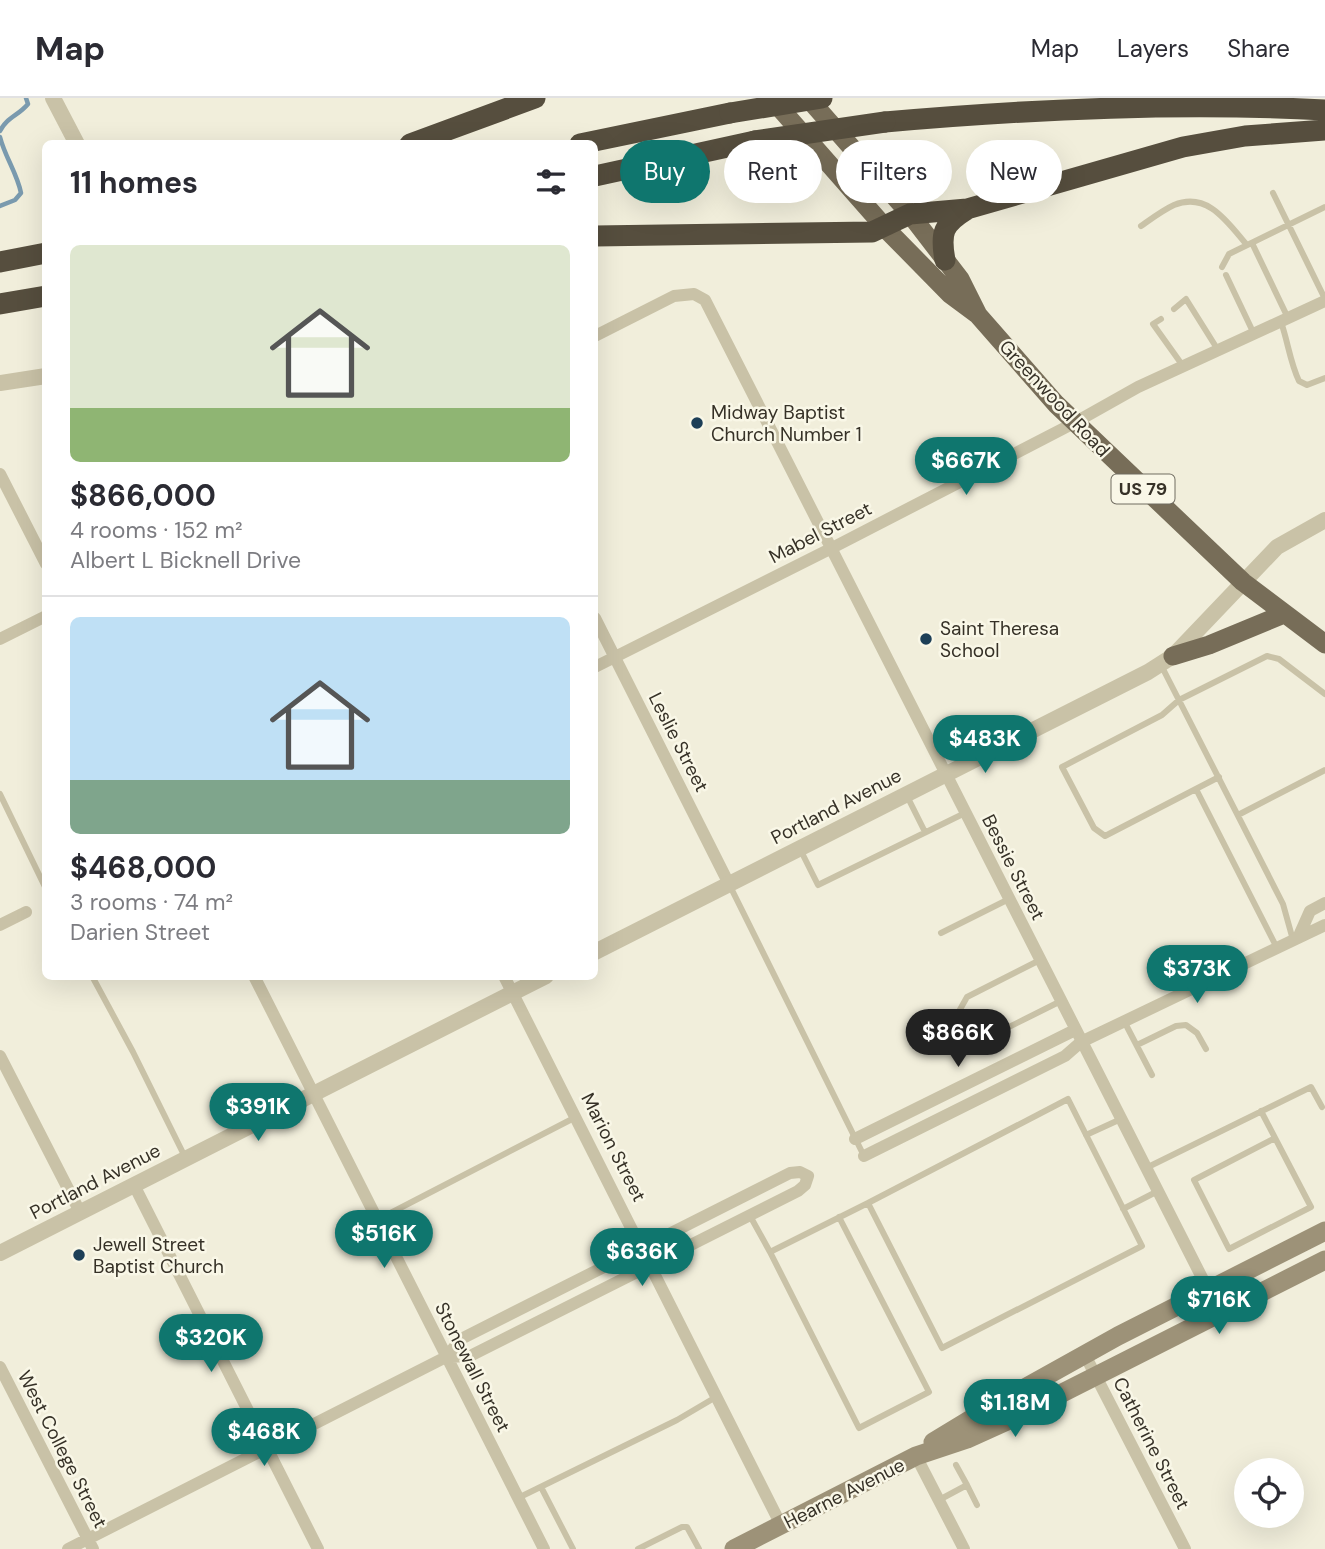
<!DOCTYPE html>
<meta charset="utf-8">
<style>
:root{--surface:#fff;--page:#f2f2f3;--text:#2b2b33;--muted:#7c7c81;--line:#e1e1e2;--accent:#0f766e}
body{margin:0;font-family:"DM Sans",sans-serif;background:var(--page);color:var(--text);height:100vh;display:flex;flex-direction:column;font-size:26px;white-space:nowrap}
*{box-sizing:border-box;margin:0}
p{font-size:23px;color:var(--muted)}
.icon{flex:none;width:38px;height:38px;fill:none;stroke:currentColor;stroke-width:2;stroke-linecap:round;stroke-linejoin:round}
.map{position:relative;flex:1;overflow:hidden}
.panel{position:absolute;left:42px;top:42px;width:556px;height:840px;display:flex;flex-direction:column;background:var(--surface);border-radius:10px;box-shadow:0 7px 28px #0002}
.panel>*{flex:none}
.top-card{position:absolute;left:620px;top:42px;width:600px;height:63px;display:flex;gap:14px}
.tools{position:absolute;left:1234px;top:1360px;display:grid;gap:14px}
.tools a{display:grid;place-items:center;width:70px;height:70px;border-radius:50%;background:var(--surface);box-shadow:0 7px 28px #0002;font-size:35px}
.price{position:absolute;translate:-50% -60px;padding:0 16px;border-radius:24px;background:var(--accent);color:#fff;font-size:23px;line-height:46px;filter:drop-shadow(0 2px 4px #0008)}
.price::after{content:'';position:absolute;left:50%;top:42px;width:21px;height:16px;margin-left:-10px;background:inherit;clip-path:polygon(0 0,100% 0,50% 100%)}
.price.on{background:#222;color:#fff}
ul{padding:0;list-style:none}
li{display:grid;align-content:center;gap:14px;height:371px;padding:0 28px}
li+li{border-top:2px solid var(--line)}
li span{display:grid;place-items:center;height:217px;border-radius:10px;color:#555}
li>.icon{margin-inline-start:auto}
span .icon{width:126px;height:126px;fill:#fffc;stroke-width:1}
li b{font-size:30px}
h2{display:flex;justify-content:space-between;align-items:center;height:84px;padding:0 28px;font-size:30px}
.tag{padding:0 24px;border-radius:32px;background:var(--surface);box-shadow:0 7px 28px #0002;font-size:24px;line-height:63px}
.tag.on{background:var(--accent);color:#fff}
header{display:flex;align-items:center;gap:42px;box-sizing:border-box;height:98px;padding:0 35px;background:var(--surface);border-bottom:2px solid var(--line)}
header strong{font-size:33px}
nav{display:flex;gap:38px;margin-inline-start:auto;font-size:24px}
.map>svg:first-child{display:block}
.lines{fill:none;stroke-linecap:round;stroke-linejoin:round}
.stream{stroke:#7a9aae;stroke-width:4.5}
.service{stroke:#c9c2a7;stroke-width:6}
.minor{stroke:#c9c2a7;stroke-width:12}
.tertiary{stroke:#c9c2a7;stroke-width:16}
.secondary{stroke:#9d9278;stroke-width:19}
.primary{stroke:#776d58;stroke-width:19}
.motorway{stroke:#564e3e;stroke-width:21}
.motorway-bridge{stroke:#564e3e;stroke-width:21}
.poi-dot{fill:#1d3f57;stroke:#f9f7e7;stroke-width:2.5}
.labels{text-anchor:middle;stroke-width:5;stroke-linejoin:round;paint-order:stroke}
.shield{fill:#f9f7e7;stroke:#706c61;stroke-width:2}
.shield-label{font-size:18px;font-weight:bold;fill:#363127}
.street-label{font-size:19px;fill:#363127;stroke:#f9f7e7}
.poi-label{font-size:19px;fill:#363127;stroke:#f9f7e7;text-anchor:start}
</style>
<header>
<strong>Map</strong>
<nav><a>Map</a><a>Layers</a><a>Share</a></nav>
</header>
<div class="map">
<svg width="1325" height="1451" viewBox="0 0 1325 1451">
<rect width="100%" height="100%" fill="#f1eedb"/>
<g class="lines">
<path class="stream" d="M 0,33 C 7,19 18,18 28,6 L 26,0
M 0,39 C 5,59 17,75 21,95 L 15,102 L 0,108"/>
<path class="service" d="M 1273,95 L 1325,201
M 1141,128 C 1151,121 1163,112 1174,107 C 1208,93 1228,125 1247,147
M 1252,145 L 1288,220
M 1222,169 L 1229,156 L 1325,109
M 1226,177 L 1254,236
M 1174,211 L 1186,201 L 1218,252
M 1161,221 L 1153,226 L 1183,268
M 1281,224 C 1288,244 1290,264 1299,283 L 1307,287 L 1325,280
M 1161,567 L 1283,806 L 1293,842
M 1219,679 L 1105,738 L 1094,730 L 1062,669 L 1162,617 L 1179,602 L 1267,558 L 1279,561 L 1325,596
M 1196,691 L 1277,850
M 0,696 L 46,791
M 907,698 L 925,734
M 1238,717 L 1325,672
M 800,751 L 818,787 L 965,715
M 730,788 L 864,1058
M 941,835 L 1009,801
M 1040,862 L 967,899 L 953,924 L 967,950 L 1061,903
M 92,878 L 133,954 L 185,1059
M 1124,923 L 1152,977
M 1137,947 L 1176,928 L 1186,927 L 1197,935 L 1206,951
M 1068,1001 L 1142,1148 L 942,1250 L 868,1105 Z
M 1261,1013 L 1311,1109 L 1229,1151 L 1194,1082 L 1275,1040
M 1086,1037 L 1121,1021
M 1146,1070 L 1311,989 L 1322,1009
M 1123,1111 L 1158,1093
M 749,1116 L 770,1154
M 839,1119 L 929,1294 L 859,1330 L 770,1154 L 868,1105
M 377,1122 L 576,1019
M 967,1387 L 977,1407
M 541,1389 L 573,1451
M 518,1400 L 677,1322 L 716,1299
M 939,1402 L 967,1387 L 956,1367
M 638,1451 L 682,1429 L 687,1429 L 699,1451"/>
<path class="minor" d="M 595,238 L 674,198 L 694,196 L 705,202 L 1220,1215
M 0,376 L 46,466
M 595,520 L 729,786
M 0,541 L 46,518
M 595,569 L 832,450 L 1074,325 L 1138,289 L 1325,203
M 0,827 L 26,814
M 1298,840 L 1310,813 L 1325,805
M 254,878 L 544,1451
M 504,878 L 781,1427
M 0,958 L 80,1114
M 855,1041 L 1075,932
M 864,1058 L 1065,958 L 1081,944 L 1325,827
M 134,1087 L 318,1451
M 1085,1257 L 1185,1451
M 0,1269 L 93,1451
M 916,1358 L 964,1451
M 68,1451 L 446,1259 L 461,1241 L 790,1075 L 800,1074 L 808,1078 L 805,1087 L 798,1093 L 470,1258 L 446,1259"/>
<path class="tertiary" d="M 53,0 L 77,46
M 0,285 L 46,278
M 595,854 L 1148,574 L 1173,558 L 1277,449 L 1325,422
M 0,1155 L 546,878"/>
<path class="secondary" d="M 933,1344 L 989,1310 L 1118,1238 L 1325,1133
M 734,1451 L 916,1358 L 967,1341 L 1009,1322 L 1325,1162"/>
<path class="primary" d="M 771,0 L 888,133 L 950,196 L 977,216
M 808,0 L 910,116 L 960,181 L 978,217 L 1056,306 L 1243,484 L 1325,546
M 1173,558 L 1209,547 L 1284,516"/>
<path class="motorway" d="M 885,24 C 1032,11 1178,4 1325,12
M 410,46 L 535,0
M 580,46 L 730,15
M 595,78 L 755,43
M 595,138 L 872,134 L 910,116 L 967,111 L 1183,49 L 1245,38 L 1325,32
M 945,162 C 940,135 943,126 966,112
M 0,164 L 46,155
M 0,206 L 46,198"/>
<path class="motorway-bridge" d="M 730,15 L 822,0
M 755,43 L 885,24"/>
</g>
<g class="poi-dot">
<circle cx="697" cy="325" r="7"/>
<circle cx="926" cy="541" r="7"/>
<circle cx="79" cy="1157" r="7"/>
</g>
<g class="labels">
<rect class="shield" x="1111.5" y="376.5" width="63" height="29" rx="5"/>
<g class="shield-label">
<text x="1143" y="397">US 79</text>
</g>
<g class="street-label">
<text transform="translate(1055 300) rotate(47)" y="7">Greenwood Road</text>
<text transform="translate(820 434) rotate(-27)" y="7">Mabel Street</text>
<text transform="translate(679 644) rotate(63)" y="7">Leslie Street</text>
<text transform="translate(836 708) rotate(-27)" y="7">Portland Avenue</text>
<text transform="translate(1014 769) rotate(63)" y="7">Bessie Street</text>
<text transform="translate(614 1049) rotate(63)" y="7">Marion Street</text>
<text transform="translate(95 1083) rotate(-27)" y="7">Portland Avenue</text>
<text transform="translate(473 1269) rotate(63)" y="7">Stonewall Street</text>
<text transform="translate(1152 1345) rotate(63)" y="7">Catherine Street</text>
<text transform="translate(63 1351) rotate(63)" y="7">West College Street</text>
<text transform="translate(844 1395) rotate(-27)" y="7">Hearne Avenue</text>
</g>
<g class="poi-label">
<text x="711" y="321">Midway Baptist<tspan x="711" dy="22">Church Number 1</tspan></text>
<text x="940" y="537">Saint Theresa<tspan x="940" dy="22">School</tspan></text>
<text x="93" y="1153">Jewell Street<tspan x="93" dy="22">Baptist Church</tspan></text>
</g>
</g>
</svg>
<div class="tools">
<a><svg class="icon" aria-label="locate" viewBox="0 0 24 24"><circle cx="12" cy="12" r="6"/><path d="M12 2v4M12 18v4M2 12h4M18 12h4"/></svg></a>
</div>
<b class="price" style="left:966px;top:399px">$667K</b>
<b class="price" style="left:985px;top:677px">$483K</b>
<b class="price" style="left:1197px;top:907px">$373K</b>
<b class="price on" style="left:958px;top:971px">$866K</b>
<b class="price" style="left:258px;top:1045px">$391K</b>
<b class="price" style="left:384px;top:1172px">$516K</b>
<b class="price" style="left:642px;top:1190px">$636K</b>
<b class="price" style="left:1219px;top:1238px">$716K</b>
<b class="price" style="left:211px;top:1276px">$320K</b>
<b class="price" style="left:1015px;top:1341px">$1.18M</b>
<b class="price" style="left:264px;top:1370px">$468K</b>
<div class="top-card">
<a class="tag on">Buy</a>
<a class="tag">Rent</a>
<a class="tag">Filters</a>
<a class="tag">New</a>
</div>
<section class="panel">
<h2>11 homes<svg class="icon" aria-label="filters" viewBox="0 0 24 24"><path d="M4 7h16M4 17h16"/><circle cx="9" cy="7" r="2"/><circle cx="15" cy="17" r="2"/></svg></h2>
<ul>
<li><span style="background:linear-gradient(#dfe7d0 75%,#8fb573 0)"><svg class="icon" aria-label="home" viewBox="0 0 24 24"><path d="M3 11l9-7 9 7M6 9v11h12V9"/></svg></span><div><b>$866,000</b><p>4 rooms · 152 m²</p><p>Albert L Bicknell Drive</p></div></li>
<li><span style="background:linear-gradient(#bfe0f5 75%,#7fa58c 0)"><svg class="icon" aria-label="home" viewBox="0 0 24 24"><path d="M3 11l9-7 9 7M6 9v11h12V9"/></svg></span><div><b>$468,000</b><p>3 rooms · 74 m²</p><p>Darien Street</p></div></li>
</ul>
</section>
</div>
